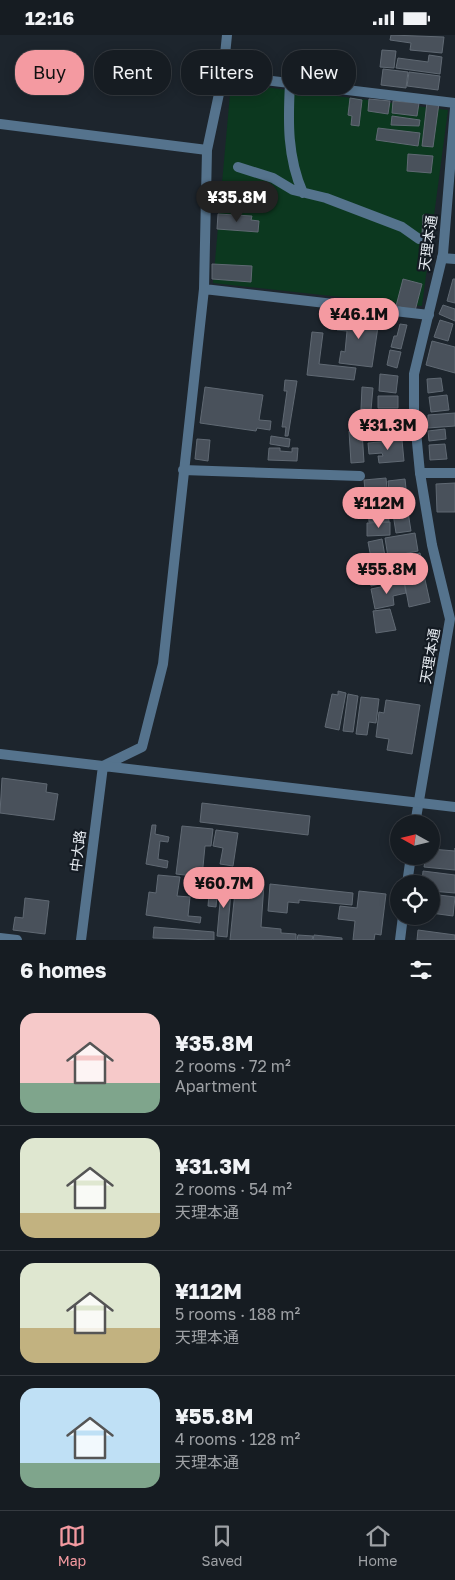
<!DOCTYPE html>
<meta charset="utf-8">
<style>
:root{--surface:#161c22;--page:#1f252a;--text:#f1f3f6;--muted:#9ea1a5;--line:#353a40;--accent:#f49aa1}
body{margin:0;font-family:"Golos Text","Noto Sans JP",sans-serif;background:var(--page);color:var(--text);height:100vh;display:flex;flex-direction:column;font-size:19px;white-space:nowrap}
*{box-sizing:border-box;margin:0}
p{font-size:16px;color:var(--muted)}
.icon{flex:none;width:28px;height:28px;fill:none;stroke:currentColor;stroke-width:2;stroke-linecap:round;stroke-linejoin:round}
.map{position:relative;height:905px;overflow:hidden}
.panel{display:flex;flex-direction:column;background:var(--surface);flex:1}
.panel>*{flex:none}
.banner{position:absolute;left:15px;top:15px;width:425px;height:45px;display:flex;gap:10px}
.needle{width:32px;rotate:278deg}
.controls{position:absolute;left:390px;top:780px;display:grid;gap:10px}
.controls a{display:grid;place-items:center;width:50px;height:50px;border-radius:50%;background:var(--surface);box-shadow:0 2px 12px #0003,0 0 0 1px var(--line);font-size:25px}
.price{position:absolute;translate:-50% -42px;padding:0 11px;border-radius:18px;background:var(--accent);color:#111;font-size:16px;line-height:32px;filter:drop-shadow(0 1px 2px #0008)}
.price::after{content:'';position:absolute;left:50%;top:30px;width:15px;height:11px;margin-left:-8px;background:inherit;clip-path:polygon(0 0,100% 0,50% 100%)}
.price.selected{background:#222;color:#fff}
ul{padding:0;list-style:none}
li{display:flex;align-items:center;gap:15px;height:125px;padding:0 20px}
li+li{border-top:1px solid var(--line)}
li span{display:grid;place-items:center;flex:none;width:140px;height:100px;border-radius:15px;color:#555}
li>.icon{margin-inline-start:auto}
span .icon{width:60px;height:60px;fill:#fffc;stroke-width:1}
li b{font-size:21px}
h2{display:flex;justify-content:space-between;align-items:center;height:60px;padding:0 20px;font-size:21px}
.chip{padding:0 18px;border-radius:20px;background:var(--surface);box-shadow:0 2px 12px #0003,0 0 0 1px var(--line);font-size:18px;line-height:45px}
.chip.selected{background:var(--accent);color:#111}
.status{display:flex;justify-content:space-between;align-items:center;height:35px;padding:0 25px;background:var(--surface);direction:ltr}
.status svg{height:14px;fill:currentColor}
.dock{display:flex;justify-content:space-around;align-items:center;height:70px;border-top:1px solid var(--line);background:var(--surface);font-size:14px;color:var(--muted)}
.dock a{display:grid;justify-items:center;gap:2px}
.dock .selected{color:var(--accent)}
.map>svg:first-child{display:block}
.green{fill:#0c381f}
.building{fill:#49515b;stroke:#606973}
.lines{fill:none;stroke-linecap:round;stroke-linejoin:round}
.service{stroke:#55738d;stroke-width:10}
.pedestrian{stroke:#55738d;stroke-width:10}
.minor{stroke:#55738d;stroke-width:10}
.tertiary{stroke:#55738d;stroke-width:10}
.labels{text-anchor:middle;stroke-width:4.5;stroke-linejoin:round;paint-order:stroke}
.street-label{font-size:14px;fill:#e7ecf2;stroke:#141b23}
</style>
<div class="status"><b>12:16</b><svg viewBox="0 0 49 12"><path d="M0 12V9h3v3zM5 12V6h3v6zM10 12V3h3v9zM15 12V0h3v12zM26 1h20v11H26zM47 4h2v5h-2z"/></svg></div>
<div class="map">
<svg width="455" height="905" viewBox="0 0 455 905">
<rect width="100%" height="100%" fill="#1d252d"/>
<path class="green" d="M 231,48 L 448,75 L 422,271 L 213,248 Z"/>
<path class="building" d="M 391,0 L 444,2 L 442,18 L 410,15 L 411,8 L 390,5 Z
M 382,15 L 396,16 L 394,33 L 380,32 Z
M 429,20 L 442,22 L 440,39 L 396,33 L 398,23 L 428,27 Z
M 383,34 L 408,37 L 406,53 L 381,50 Z
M 409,37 L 440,41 L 438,55 L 407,51 Z
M 350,63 L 362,65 L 359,91 L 351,90 L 352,81 L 348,80 Z
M 369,64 L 390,66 L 388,79 L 368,76 Z
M 393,66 L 419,68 L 417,81 L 392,78 Z
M 427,67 L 439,68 L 433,112 L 422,111 Z
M 392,81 L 420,85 L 419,91 L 391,90 Z
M 378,93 L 420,98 L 418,111 L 376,105 Z
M 408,119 L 433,121 L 431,138 L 407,136 Z
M 218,179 L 252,181 L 251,185 L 259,186 L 258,197 L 217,194 Z
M 423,180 L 432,180 L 430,221 L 421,220 Z
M 212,229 L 252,231 L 251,247 L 212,244 Z
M 403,244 L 422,249 L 415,276 L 396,271 Z
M 453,244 L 455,244 L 455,268 L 447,266 Z
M 443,270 L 455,274 L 455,286 L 439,279 Z
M 339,280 L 379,285 L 372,332 L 339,328 L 341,316 L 345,317 L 347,296 L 337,295 Z
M 440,285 L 453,289 L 448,306 L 434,302 Z
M 400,289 L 407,290 L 401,314 L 391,312 L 394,301 L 397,301 Z
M 312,297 L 323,298 L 319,329 L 356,333 L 354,345 L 307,340 Z
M 432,306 L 455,312 L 455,338 L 426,330 Z
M 390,315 L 401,317 L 397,333 L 387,330 Z
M 380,339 L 398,341 L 396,358 L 379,356 Z
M 441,343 L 443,356 L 428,358 L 427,344 Z
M 285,345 L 297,346 L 288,401 L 285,401 L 286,392 L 282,392 L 287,356 L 284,356 Z
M 205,352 L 263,360 L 259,385 L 271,386 L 270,395 L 257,393 L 256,396 L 200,388 Z
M 362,352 L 373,353 L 371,375 L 361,374 Z
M 447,360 L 449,375 L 431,377 L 429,362 Z
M 378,361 L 398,361 L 398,373 L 378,373 Z
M 399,375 L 401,402 L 386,404 L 384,376 Z
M 381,378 L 383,400 L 368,402 L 366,379 Z
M 455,378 L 455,391 L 428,393 L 428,380 Z
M 445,394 L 446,404 L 429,406 L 428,396 Z
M 349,396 L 362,396 L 364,427 L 351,428 Z
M 271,401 L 290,404 L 289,412 L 270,409 Z
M 197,404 L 210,405 L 208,426 L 195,424 Z
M 402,405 L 404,426 L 379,428 L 378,421 L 383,421 L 382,418 L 369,419 L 368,408 Z
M 445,409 L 447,424 L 430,425 L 429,410 Z
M 269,413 L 280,413 L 280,416 L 292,417 L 292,413 L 298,413 L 297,426 L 268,425 Z
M 386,443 L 388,464 L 366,466 L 364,445 Z
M 405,444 L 407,463 L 390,464 L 388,446 Z
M 455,448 L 455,477 L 437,477 L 436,449 Z
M 406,464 L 411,496 L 396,498 L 391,466 Z
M 388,470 L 389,487 L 369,487 L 368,471 Z
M 390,487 L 390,500 L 367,501 L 367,488 Z
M 415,498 L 418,516 L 388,522 L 385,503 Z
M 382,504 L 385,521 L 371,523 L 368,507 Z
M 420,518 L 425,539 L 371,551 L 366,528 L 382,524 L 385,536 L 392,534 L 390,525 Z
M 424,540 L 430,567 L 409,572 L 404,545 Z
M 404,547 L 406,558 L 393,561 L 394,570 L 375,574 L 371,554 Z
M 390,574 L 396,595 L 376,598 L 373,576 Z
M 338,656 L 346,658 L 339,695 L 325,692 L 332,659 L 338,660 Z
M 348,659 L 358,661 L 353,697 L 343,696 Z
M 361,662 L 379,664 L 376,688 L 369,687 L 367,700 L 356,699 Z
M 386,665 L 420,670 L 412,719 L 387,715 L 389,704 L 376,702 L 379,677 L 384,678 Z
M 2,743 L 47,749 L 46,757 L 58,759 L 54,785 L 0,778 Z
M 202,768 L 310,781 L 308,800 L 200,787 Z
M 152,790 L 156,790 L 155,799 L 169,802 L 168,807 L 160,806 L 158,824 L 168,826 L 167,833 L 146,829 Z
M 182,791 L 213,794 L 211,811 L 205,811 L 202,842 L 176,839 Z
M 216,795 L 238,798 L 233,831 L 220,829 L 223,813 L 213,811 Z
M 455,813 L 455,835 L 424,832 L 426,821 L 431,821 L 431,814 L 455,816 Z
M 423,836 L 455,840 L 455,858 L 431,856 L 431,849 L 422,849 Z
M 158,840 L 180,842 L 177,861 L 190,862 L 188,881 L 201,882 L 200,888 L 146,880 L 149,857 L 156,858 Z
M 222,845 L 232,846 L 227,902 L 217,901 Z
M 210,847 L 218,848 L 216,872 L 208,871 Z
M 236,847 L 264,849 L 261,892 L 281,894 L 281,898 L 296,899 L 296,905 L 230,905 Z
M 270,849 L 353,858 L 352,870 L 299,865 L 299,868 L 288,867 L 287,878 L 268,876 Z
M 359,856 L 386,859 L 381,900 L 375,899 L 374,905 L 353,905 L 355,886 L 338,884 L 340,871 L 357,873 Z
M 431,859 L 455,862 L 453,881 L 431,878 Z
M 25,863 L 49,866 L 45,899 L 13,895 L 15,882 L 23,883 Z
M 154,892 L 214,897 L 214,905 L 153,903 Z
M 418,895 L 455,900 L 455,905 L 417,905 Z
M 298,900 L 313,901 L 312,905 L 297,905 Z
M 314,900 L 342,903 L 342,905 L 313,905 Z"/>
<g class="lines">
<path class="service" d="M 442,223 L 455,224"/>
<path class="pedestrian" d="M 290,48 C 288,86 287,122 303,158
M 238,132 L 273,143 L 293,155 L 326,163 L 402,192 L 419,204
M 415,789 L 450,584 L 432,510 L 420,438 L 414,376 L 414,339 L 443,219 L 455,73
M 407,849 L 411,821
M 400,905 L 403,881"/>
<path class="minor" d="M 223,40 L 455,68
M 0,89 L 207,115 L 204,254 L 163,629 L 142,712 L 103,731
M 207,115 L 223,40 L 227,0
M 204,254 L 429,280
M 183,435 L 360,441
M 420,438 L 455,438
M 0,903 L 17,905"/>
<path class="tertiary" d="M 0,719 L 455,772
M 81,905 L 103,731"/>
</g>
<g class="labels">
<g class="street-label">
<text transform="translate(428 208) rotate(-82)" y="5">天理本通</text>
<text transform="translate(430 621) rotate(-80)" y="5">天理本通</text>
<text transform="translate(78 816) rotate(-83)" y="5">中大路</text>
</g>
</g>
</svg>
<div class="controls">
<a><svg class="needle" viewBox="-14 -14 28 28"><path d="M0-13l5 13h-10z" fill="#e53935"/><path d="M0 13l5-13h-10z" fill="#9ea1a5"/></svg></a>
<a><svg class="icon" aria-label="locate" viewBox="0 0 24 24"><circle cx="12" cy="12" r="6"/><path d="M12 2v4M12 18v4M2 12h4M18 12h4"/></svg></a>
</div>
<b class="price selected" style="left:237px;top:188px">¥35.8M</b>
<b class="price" style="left:359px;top:305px">¥46.1M</b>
<b class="price" style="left:388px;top:416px">¥31.3M</b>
<b class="price" style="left:379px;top:494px">¥112M</b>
<b class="price" style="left:387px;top:560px">¥55.8M</b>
<b class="price" style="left:224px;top:874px">¥60.7M</b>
<div class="banner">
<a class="chip selected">Buy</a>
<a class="chip">Rent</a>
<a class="chip">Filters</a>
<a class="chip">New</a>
</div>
</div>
<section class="panel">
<h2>6 homes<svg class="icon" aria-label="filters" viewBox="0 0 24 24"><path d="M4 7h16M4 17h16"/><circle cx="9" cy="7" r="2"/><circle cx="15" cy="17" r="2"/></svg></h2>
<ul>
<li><span style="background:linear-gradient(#f6c9c9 70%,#7fa58c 0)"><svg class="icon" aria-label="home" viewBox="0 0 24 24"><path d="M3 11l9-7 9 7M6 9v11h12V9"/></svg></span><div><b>¥35.8M</b><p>2 rooms · 72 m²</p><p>Apartment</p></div></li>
<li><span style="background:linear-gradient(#dfe7d0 75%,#c2b280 0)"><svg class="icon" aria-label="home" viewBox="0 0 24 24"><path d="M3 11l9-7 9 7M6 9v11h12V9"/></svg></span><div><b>¥31.3M</b><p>2 rooms · 54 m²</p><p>天理本通</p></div></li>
<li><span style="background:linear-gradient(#dfe7d0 65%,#c2b280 0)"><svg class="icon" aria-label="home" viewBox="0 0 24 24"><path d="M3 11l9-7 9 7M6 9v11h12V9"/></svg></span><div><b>¥112M</b><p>5 rooms · 188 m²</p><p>天理本通</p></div></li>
<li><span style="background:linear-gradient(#bfe0f5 75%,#7fa58c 0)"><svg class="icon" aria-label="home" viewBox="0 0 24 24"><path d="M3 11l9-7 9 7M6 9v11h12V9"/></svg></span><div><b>¥55.8M</b><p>4 rooms · 128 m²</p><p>天理本通</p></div></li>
</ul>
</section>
<nav class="dock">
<a class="selected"><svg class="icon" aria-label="map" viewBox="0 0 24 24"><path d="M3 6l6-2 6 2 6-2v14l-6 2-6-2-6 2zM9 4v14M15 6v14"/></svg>Map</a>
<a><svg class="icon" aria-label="saved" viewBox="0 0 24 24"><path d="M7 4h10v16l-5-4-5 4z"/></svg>Saved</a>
<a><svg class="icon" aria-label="home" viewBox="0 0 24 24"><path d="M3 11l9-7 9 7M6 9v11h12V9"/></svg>Home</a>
</nav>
